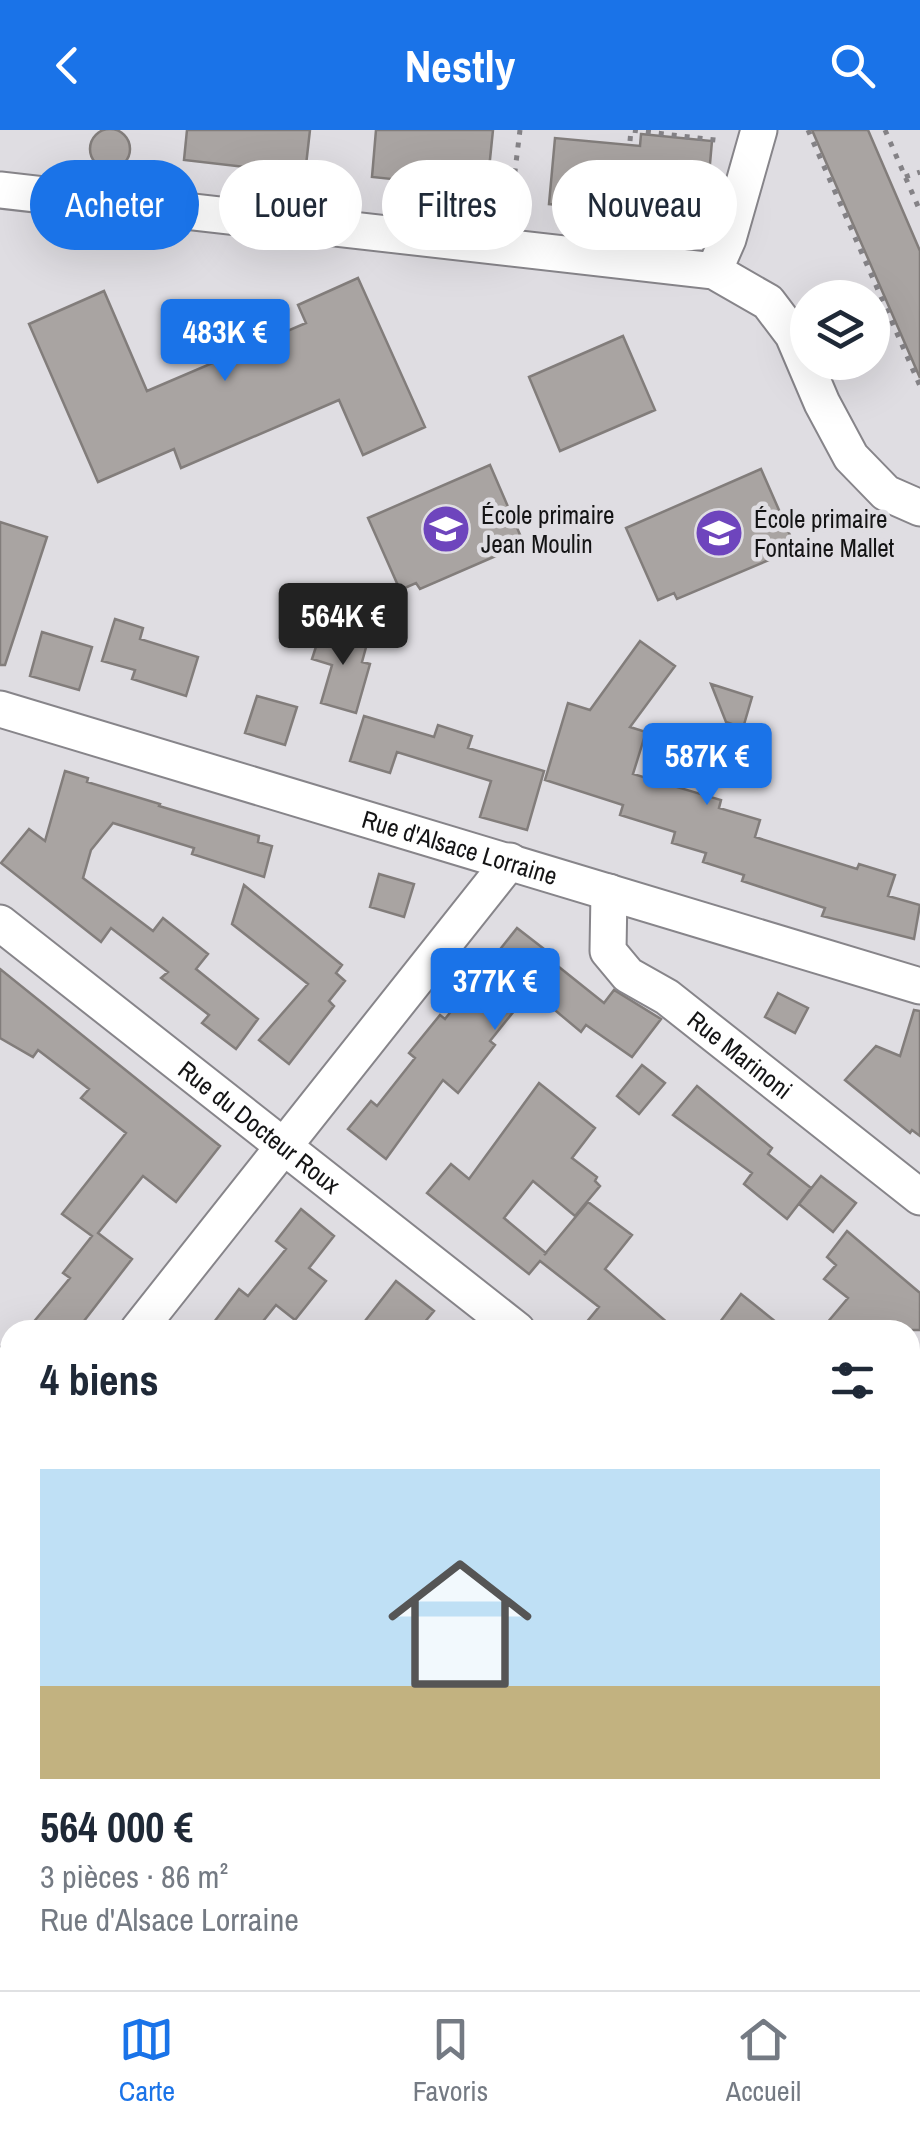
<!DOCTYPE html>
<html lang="fr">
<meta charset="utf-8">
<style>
:root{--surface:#fff;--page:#f2f2f3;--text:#1f2937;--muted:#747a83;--line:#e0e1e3;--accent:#1a73e8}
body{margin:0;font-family:"Archivo Narrow",sans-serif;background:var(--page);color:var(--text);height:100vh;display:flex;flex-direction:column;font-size:38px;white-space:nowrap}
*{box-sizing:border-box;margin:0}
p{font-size:32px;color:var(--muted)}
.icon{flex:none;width:55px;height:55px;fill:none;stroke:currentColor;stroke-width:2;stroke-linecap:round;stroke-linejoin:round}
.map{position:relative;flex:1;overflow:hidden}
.drawer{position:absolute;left:0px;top:1190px;width:920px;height:670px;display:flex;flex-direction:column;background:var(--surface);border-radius:30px 30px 0 0;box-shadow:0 10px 40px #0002}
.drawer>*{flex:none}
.top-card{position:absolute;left:30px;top:30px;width:860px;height:90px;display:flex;gap:20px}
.tools{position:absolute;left:790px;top:150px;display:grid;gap:20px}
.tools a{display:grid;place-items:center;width:100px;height:100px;border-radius:50%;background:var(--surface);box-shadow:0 10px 40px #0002;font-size:50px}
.price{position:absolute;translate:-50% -85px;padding:0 22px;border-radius:10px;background:var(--accent);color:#fff;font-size:32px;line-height:65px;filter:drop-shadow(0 2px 5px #0008)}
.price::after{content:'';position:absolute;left:50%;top:60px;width:30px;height:22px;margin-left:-15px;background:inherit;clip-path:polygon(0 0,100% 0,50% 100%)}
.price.selected{background:#222;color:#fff}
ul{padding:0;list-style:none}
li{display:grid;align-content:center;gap:20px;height:530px;padding:0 40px}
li+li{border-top:2px solid var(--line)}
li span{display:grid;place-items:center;height:310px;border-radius:0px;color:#555}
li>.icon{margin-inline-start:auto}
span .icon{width:180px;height:180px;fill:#fffc;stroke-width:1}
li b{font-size:42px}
h2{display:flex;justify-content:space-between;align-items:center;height:120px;padding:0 40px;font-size:42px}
.pill{padding:0 35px;border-radius:45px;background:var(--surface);box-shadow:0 10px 40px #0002;font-size:35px;line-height:90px}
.pill.selected{background:var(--accent);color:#fff}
header{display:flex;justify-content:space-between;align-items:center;height:130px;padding:0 40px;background:var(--accent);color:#fff;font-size:45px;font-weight:800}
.tabs{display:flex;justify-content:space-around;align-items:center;height:140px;border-top:2px solid var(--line);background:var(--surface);font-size:28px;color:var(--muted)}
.tabs a{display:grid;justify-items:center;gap:5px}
.tabs .selected{color:var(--accent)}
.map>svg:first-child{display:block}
.building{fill:#a9a4a2;stroke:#827d7b;stroke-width:2.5}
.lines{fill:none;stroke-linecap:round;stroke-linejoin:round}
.minor-casing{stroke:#87858a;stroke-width:39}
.path{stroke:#848286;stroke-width:5;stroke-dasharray:5 8;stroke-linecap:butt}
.minor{stroke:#fff;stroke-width:35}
.labels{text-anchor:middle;stroke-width:9;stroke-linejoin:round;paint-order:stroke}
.poi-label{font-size:25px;fill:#141415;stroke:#dfdde2;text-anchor:start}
.street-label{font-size:25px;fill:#141415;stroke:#dfdde2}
</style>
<header><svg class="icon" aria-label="back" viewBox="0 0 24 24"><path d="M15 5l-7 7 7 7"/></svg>Nestly<svg class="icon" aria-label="search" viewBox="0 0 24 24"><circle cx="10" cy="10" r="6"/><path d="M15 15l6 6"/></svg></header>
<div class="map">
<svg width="920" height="1860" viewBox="0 0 920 1860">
<rect width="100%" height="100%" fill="#dfdde2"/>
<path class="building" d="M90 19a20 20 0 1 1 40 0a20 20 0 1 1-40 0Z
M 187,0 L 310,0 L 305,44 L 184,30 Z
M 376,0 L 493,0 L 487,59 L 372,47 Z
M 812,0 L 868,0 L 920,121 L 920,248 Z
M 641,4 L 712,11 L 709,45 L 701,45 L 698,80 L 665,77 L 664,85 L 549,74 L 555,8 L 640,16 Z
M 358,148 L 425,297 L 363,325 L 339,270 L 181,338 L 174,319 L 98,352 L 29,194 L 104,161 L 147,261 L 306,193 L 298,175 Z
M 623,206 L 655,280 L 560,321 L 529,247 Z
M 490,335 L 521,407 L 502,415 L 505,422 L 420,459 L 416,453 L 400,460 L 368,388 Z
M 761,339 L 793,412 L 773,420 L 776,427 L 677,469 L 674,463 L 658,470 L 626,398 Z
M 0,392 L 47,407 L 5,535 L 0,535 Z
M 115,489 L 143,498 L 140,509 L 198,527 L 186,566 L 132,549 L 135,540 L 102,531 Z
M 323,495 L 368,510 L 362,532 L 370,534 L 356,583 L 321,573 L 332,535 L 312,529 Z
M 42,502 L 92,517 L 79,560 L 30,546 Z
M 640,511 L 675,536 L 630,597 L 646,602 L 633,644 L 721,670 L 719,678 L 760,690 L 755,707 L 857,739 L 859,734 L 895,745 L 888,766 L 920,775 L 914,809 L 822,786 L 825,778 L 742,751 L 744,745 L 703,732 L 706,723 L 672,713 L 675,702 L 620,685 L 623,675 L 545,650 L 568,573 L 590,580 Z
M 711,554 L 752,567 L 743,598 L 726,592 Z
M 257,566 L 297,577 L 285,615 L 245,603 Z
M 364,586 L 434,607 L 438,595 L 472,606 L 468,618 L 544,641 L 527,700 L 480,687 L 491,651 L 397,622 L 390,643 L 350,631 Z
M 65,641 L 88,648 L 87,652 L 160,674 L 159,676 L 259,706 L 258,712 L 272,716 L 264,747 L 192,724 L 194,718 L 113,693 L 91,720 L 83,748 L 153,801 L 163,788 L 208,824 L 196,839 L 258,889 L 236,919 L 202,893 L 209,885 L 161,848 L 168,842 L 111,798 L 101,812 L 1,733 L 29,699 L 45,711 Z
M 379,744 L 414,754 L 404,787 L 370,777 Z
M 244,755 L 342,835 L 336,843 L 345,851 L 329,871 L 334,876 L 289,934 L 259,910 L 308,854 L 232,794 Z
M 517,798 L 557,829 L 554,833 L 604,873 L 614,860 L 661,889 L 632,927 L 586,895 L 581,902 L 531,860 L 490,911 L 495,915 L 458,963 L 443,950 L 386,1029 L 348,999 L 371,971 L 377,976 L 415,928 L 409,923 L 440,885 L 445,889 Z
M 0,839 L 220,1016 L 176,1072 L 143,1046 L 98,1103 L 132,1129 L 77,1200 L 27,1200 L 70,1148 L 63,1143 L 92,1106 L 62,1084 L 126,1003 L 81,968 L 89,959 L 38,920 L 33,927 L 0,908 Z
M 778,863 L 808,878 L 795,903 L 765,887 Z
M 914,880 L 920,881 L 920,1006 L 912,1000 L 910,1003 L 845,950 L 876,916 L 900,926 Z
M 642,935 L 665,953 L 639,984 L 617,966 Z
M 539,953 L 595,998 L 572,1028 L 597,1047 L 595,1051 L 600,1056 L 575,1086 L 533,1051 L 504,1088 L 546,1123 L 544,1125 L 588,1072 L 632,1105 L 605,1139 L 676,1200 L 580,1200 L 599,1177 L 540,1131 L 529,1144 L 427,1063 L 451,1034 L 469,1049 Z
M 697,956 L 772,1018 L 768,1024 L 811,1058 L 787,1089 L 744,1054 L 752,1043 L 673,985 Z
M 821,1046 L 856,1073 L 833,1102 L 799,1074 Z
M 301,1079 L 334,1106 L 309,1138 L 326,1151 L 295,1190 L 276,1175 L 256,1200 L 208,1200 L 239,1159 L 248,1166 L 286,1119 L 276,1111 Z
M 847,1101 L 920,1163 L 920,1200 L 821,1200 L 848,1168 L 824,1149 L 836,1135 L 827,1127 Z
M 396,1151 L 434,1181 L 418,1200 L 358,1200 Z
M 741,1164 L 786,1200 L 714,1200 Z"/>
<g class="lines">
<g class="minor-casing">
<g id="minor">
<path d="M 0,60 L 714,141 L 768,172 L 793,205 L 822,273 L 851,327 L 886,363 L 920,378"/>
<path d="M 714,141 L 728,109 L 759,0"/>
<path id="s1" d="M 0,579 L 920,856"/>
<path id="s2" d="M 609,762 L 608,821 L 628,845 L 667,867 L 920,1067"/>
<path id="s3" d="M 0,793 L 517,1200"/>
<path d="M 138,1200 L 510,731"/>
<path d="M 0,1235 L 10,1242"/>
<path d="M 0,1375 L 10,1362"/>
<path d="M 910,1510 L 920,1518"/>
<path d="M 910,1647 L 920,1635"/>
<path d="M 0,1687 L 10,1695"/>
<path d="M 206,1850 L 218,1860"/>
<path d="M 766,1850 L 777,1860"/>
<path d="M 736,1860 L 744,1850"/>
</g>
</g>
<path class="path" d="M 808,0 L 920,256
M 885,0 L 920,81
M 630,11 L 631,0 L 723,11
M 905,47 L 920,42
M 510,82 L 520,0
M 566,88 L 694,102"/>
<use href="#minor" class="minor"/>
</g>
<defs>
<g id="school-disc" transform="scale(2.5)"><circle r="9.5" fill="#6e45bd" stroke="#dfdde2"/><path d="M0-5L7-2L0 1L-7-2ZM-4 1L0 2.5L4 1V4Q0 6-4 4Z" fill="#fff"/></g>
</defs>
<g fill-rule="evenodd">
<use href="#school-disc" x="446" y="399"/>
<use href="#school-disc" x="719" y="403"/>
</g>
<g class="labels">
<g class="poi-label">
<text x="481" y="394">École primaire<tspan x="481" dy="29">Jean Moulin</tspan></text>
<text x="754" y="398">École primaire<tspan x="754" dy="29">Fontaine Mallet</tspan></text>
</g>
<g class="street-label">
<text dy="9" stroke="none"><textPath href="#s1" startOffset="480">Rue d'Alsace Lorraine</textPath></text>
<text dy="9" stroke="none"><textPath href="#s2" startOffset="228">Rue Marinoni</textPath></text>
<text dy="9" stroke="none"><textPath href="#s3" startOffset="330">Rue du Docteur Roux</textPath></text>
</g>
</g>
</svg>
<div class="tools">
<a><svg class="icon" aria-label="layers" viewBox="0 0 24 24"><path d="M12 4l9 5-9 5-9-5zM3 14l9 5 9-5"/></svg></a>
</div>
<b class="price" style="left:225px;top:254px">483K €</b>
<b class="price selected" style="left:343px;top:538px">564K €</b>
<b class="price" style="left:707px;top:678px">587K €</b>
<b class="price" style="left:495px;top:903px">377K €</b>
<div class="top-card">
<a class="pill selected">Acheter</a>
<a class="pill">Louer</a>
<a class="pill">Filtres</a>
<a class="pill">Nouveau</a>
</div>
<section class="drawer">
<h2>4 biens<svg class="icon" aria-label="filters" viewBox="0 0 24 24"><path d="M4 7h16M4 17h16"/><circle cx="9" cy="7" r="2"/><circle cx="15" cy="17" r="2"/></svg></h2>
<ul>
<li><span style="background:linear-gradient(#bfe0f5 70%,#c2b280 0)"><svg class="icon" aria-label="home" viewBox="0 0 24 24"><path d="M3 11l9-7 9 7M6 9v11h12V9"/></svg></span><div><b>564 000 €</b><p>3 pièces · 86 m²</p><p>Rue d'Alsace Lorraine</p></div></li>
</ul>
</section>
</div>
<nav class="tabs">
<a class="selected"><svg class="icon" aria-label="map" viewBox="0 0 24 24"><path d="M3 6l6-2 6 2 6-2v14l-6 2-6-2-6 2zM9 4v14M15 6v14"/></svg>Carte</a>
<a><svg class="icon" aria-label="saved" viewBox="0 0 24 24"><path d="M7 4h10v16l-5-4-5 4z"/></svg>Favoris</a>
<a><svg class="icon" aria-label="home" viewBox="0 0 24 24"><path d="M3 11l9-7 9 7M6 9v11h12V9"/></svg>Accueil</a>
</nav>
